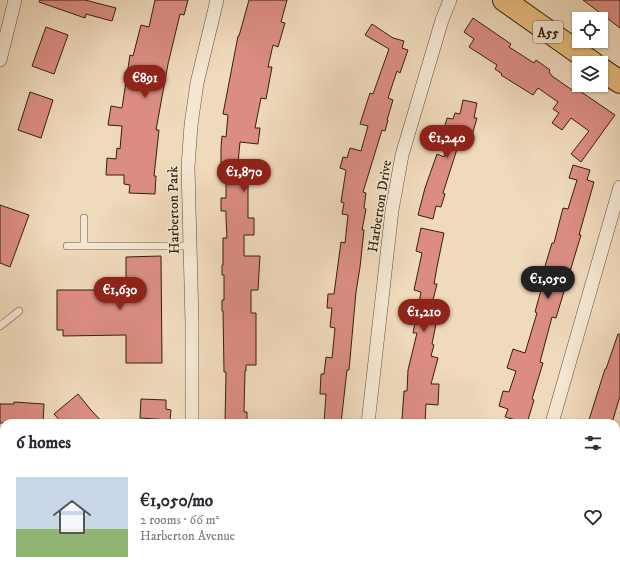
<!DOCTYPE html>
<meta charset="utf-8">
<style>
:root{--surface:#fff;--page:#f2f2f3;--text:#2b2b33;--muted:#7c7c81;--line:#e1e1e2;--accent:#8f2418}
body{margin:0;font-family:"IM FELL DW Pica",serif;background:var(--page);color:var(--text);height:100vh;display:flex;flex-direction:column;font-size:15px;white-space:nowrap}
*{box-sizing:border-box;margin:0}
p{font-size:13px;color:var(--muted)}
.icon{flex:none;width:22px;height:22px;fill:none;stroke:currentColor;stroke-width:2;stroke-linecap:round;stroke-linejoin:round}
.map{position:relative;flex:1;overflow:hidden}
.side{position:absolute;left:0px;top:419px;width:620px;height:156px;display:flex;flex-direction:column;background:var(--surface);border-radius:12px 12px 0 0;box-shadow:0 1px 3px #0004}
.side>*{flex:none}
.tools{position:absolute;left:572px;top:12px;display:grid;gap:8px}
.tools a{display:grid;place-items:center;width:36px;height:36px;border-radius:0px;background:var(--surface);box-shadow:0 1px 3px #0004;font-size:20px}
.price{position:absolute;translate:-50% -34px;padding:0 9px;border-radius:14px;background:var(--accent);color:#fff;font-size:13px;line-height:26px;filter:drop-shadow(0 1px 2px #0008)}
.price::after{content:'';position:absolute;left:50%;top:24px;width:12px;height:9px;margin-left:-6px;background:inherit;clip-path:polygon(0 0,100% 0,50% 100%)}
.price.current{background:#222;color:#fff}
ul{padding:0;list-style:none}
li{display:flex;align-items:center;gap:12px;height:100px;padding:0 16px}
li+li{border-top:1px solid var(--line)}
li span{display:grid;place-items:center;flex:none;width:112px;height:80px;border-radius:0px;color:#555}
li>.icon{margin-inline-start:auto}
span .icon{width:48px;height:48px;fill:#fffc;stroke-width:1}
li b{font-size:17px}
h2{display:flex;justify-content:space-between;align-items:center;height:48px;padding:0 16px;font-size:17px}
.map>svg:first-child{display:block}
.building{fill:#dc8d83;stroke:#31210d}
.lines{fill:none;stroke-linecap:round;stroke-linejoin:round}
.service-casing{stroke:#614f39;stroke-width:8}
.minor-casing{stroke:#614f39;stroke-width:14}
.trunk-casing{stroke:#31210d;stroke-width:24}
.service{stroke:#f5e7d3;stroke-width:7}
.minor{stroke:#f5e7d3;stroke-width:13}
.trunk{stroke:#e8bd7e;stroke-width:22}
.labels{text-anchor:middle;stroke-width:3;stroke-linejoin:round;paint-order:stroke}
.shield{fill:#f5e7d3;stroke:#6c5c48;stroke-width:1}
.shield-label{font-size:13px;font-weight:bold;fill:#31210d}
.street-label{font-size:14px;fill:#31210d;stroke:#f5e7d3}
</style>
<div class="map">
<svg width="620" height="575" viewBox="0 0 620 575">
<rect width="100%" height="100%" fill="#f0dabc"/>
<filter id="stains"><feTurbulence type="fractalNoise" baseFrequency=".005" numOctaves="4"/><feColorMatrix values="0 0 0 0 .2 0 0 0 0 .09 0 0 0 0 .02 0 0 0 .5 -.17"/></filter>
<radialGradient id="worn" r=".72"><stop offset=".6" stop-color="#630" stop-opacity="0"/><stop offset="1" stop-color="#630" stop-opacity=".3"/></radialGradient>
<path class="building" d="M 40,0 L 85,0 L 116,8 L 112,21 L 86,14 L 85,18 L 39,2 Z
M 155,0 L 188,0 L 184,15 L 180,14 L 168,64 L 156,130 L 159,130 L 154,176 L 156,176 L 155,194 L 129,193 L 130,185 L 124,184 L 124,175 L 106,175 L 107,158 L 116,159 L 117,148 L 120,149 L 122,126 L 108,125 L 111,106 L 122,108 L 130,55 L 133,56 L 141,25 L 149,27 Z
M 249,0 L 287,0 L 281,22 L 285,23 L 278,47 L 273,45 L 268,67 L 272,67 L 266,99 L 261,98 L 255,128 L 260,128 L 258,144 L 240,142 L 238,163 L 247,163 L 246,179 L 248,179 L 248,218 L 254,218 L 254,235 L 244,235 L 244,256 L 260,256 L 258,290 L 251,290 L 251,313 L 256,313 L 256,365 L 246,365 L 246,371 L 245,371 L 244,412 L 247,412 L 247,423 L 225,423 L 226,372 L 224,372 L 223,311 L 222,311 L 222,300 L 224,300 L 224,275 L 222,275 L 222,265 L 223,265 L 223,238 L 227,238 L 226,217 L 226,211 L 221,211 L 221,198 L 226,198 L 226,178 L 221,178 L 221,148 L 222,136 L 226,137 L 228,115 L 223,114 L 238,36 L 239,36 Z
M 583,0 L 620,0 L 620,28 L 611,21 Z
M 473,18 L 511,44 L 509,47 L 534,63 L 536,60 L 550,70 L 549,72 L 552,76 L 572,90 L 574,87 L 615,115 L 581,162 L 571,154 L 589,131 L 571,118 L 562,130 L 552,123 L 559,113 L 553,109 L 558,102 L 538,88 L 533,95 L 501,75 L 502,74 L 495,69 L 497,65 L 469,47 L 474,39 L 464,32 Z
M 372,24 L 393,38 L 404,41 L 402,48 L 408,50 L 400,73 L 397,71 L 388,98 L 393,100 L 387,120 L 388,120 L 385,131 L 382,130 L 363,192 L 366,193 L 364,208 L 366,209 L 362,230 L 364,230 L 360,267 L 356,292 L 349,370 L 347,370 L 341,423 L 324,423 L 326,394 L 320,394 L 321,374 L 324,374 L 326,357 L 332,358 L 335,328 L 330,327 L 332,308 L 327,308 L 328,294 L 334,294 L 341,242 L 345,243 L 348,215 L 342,214 L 344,203 L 341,202 L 346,170 L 340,168 L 343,157 L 347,158 L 350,148 L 361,151 L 368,126 L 360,124 L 370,93 L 373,94 L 389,49 L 365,35 Z
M 46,27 L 68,35 L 54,74 L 32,66 Z
M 30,92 L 53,100 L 41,138 L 18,130 Z
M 463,100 L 477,103 L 474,118 L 477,118 L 473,132 L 464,130 L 460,146 L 458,146 L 443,193 L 445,194 L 441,207 L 436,206 L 433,219 L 418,215 L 425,188 L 437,154 L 444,157 L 449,134 L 443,133 L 447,118 L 453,119 L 455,113 L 460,114 Z
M 573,165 L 590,170 L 587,180 L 594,182 L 579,235 L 581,235 L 556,318 L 552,317 L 540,362 L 543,363 L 532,399 L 534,400 L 527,423 L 505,417 L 508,409 L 499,406 L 503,391 L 509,392 L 516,371 L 507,368 L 513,349 L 525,353 L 537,313 L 535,312 L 541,290 L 538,289 L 552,243 L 554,243 L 563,208 L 568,209 L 577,180 L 569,178 Z
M 0,205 L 29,215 L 10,267 L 0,263 Z
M 421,228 L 444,233 L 437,267 L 434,284 L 437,284 L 431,308 L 436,309 L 434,324 L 436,324 L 432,344 L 434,345 L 431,356 L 438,358 L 431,384 L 439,384 L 438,405 L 426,404 L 425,423 L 406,423 L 406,420 L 402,419 L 404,391 L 407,391 L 408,370 L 417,333 L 413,333 L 421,292 L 414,290 L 422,253 L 416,251 Z
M 161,256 L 162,363 L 126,363 L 126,335 L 63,336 L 63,330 L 57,330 L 57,290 L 126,290 L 126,257 Z
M 618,334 L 620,334 L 620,396 L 612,423 L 588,423 L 605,369 L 606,369 Z
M 78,394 L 91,410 L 103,423 L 62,423 L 54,414 Z
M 141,399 L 166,400 L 166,409 L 171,410 L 170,420 L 140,418 Z
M 14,402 L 44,404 L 43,423 L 0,423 L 0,404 L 14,404 Z"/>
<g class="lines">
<g class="service-casing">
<path id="service" d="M 84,218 L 84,246
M 67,246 L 189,246
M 0,326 L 19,311"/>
</g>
<g class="minor-casing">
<path id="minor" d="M 0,60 L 15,0
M 192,423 L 192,323 L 188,167 L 191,125 L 197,83 L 217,0
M 368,423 L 392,210 L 402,155 L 442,20 L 450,0
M 552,423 L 620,187
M 0,450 L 4,450
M 193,571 L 248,575
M 51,575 L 51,571
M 352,575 L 352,571
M 506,575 L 507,571"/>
</g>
<g class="trunk-casing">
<path id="trunk" d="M 504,0 L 593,63
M 601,69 L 620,82"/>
</g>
<use href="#service" class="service"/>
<use href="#minor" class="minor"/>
<use href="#trunk" class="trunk"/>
</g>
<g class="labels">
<rect class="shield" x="533" y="21" width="30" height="22" rx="3"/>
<g class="shield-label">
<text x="548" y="37">A55</text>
</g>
<g class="street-label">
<text transform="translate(379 206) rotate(-81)" y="5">Harberton Drive</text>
<text transform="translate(173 210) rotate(-91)" y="5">Harberton Park</text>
</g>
</g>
<rect width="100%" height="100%" filter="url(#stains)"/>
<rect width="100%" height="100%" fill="url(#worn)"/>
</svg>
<div class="tools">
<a><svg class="icon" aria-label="locate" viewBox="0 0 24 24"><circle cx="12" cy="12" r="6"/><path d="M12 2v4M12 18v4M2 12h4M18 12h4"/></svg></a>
<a><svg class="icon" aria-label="layers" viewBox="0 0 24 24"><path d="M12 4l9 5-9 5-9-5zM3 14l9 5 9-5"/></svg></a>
</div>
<b class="price" style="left:145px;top:99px">€891</b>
<b class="price" style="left:447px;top:159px">€1,240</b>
<b class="price" style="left:244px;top:193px">€1,870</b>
<b class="price current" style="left:548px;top:300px">€1,050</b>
<b class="price" style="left:120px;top:311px">€1,630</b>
<b class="price" style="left:424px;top:333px">€1,210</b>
<section class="side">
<h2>6 homes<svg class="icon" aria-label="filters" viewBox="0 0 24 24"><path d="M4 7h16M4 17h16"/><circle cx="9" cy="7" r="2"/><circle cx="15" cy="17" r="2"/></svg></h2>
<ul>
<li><span style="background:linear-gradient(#c9d6e8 65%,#8fb573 0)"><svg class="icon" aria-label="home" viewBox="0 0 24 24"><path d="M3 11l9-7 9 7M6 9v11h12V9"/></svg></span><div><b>€1,050/mo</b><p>2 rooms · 66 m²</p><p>Harberton Avenue</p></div><svg class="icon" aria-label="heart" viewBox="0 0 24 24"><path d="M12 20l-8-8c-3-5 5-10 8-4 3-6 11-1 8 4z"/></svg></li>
</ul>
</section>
</div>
